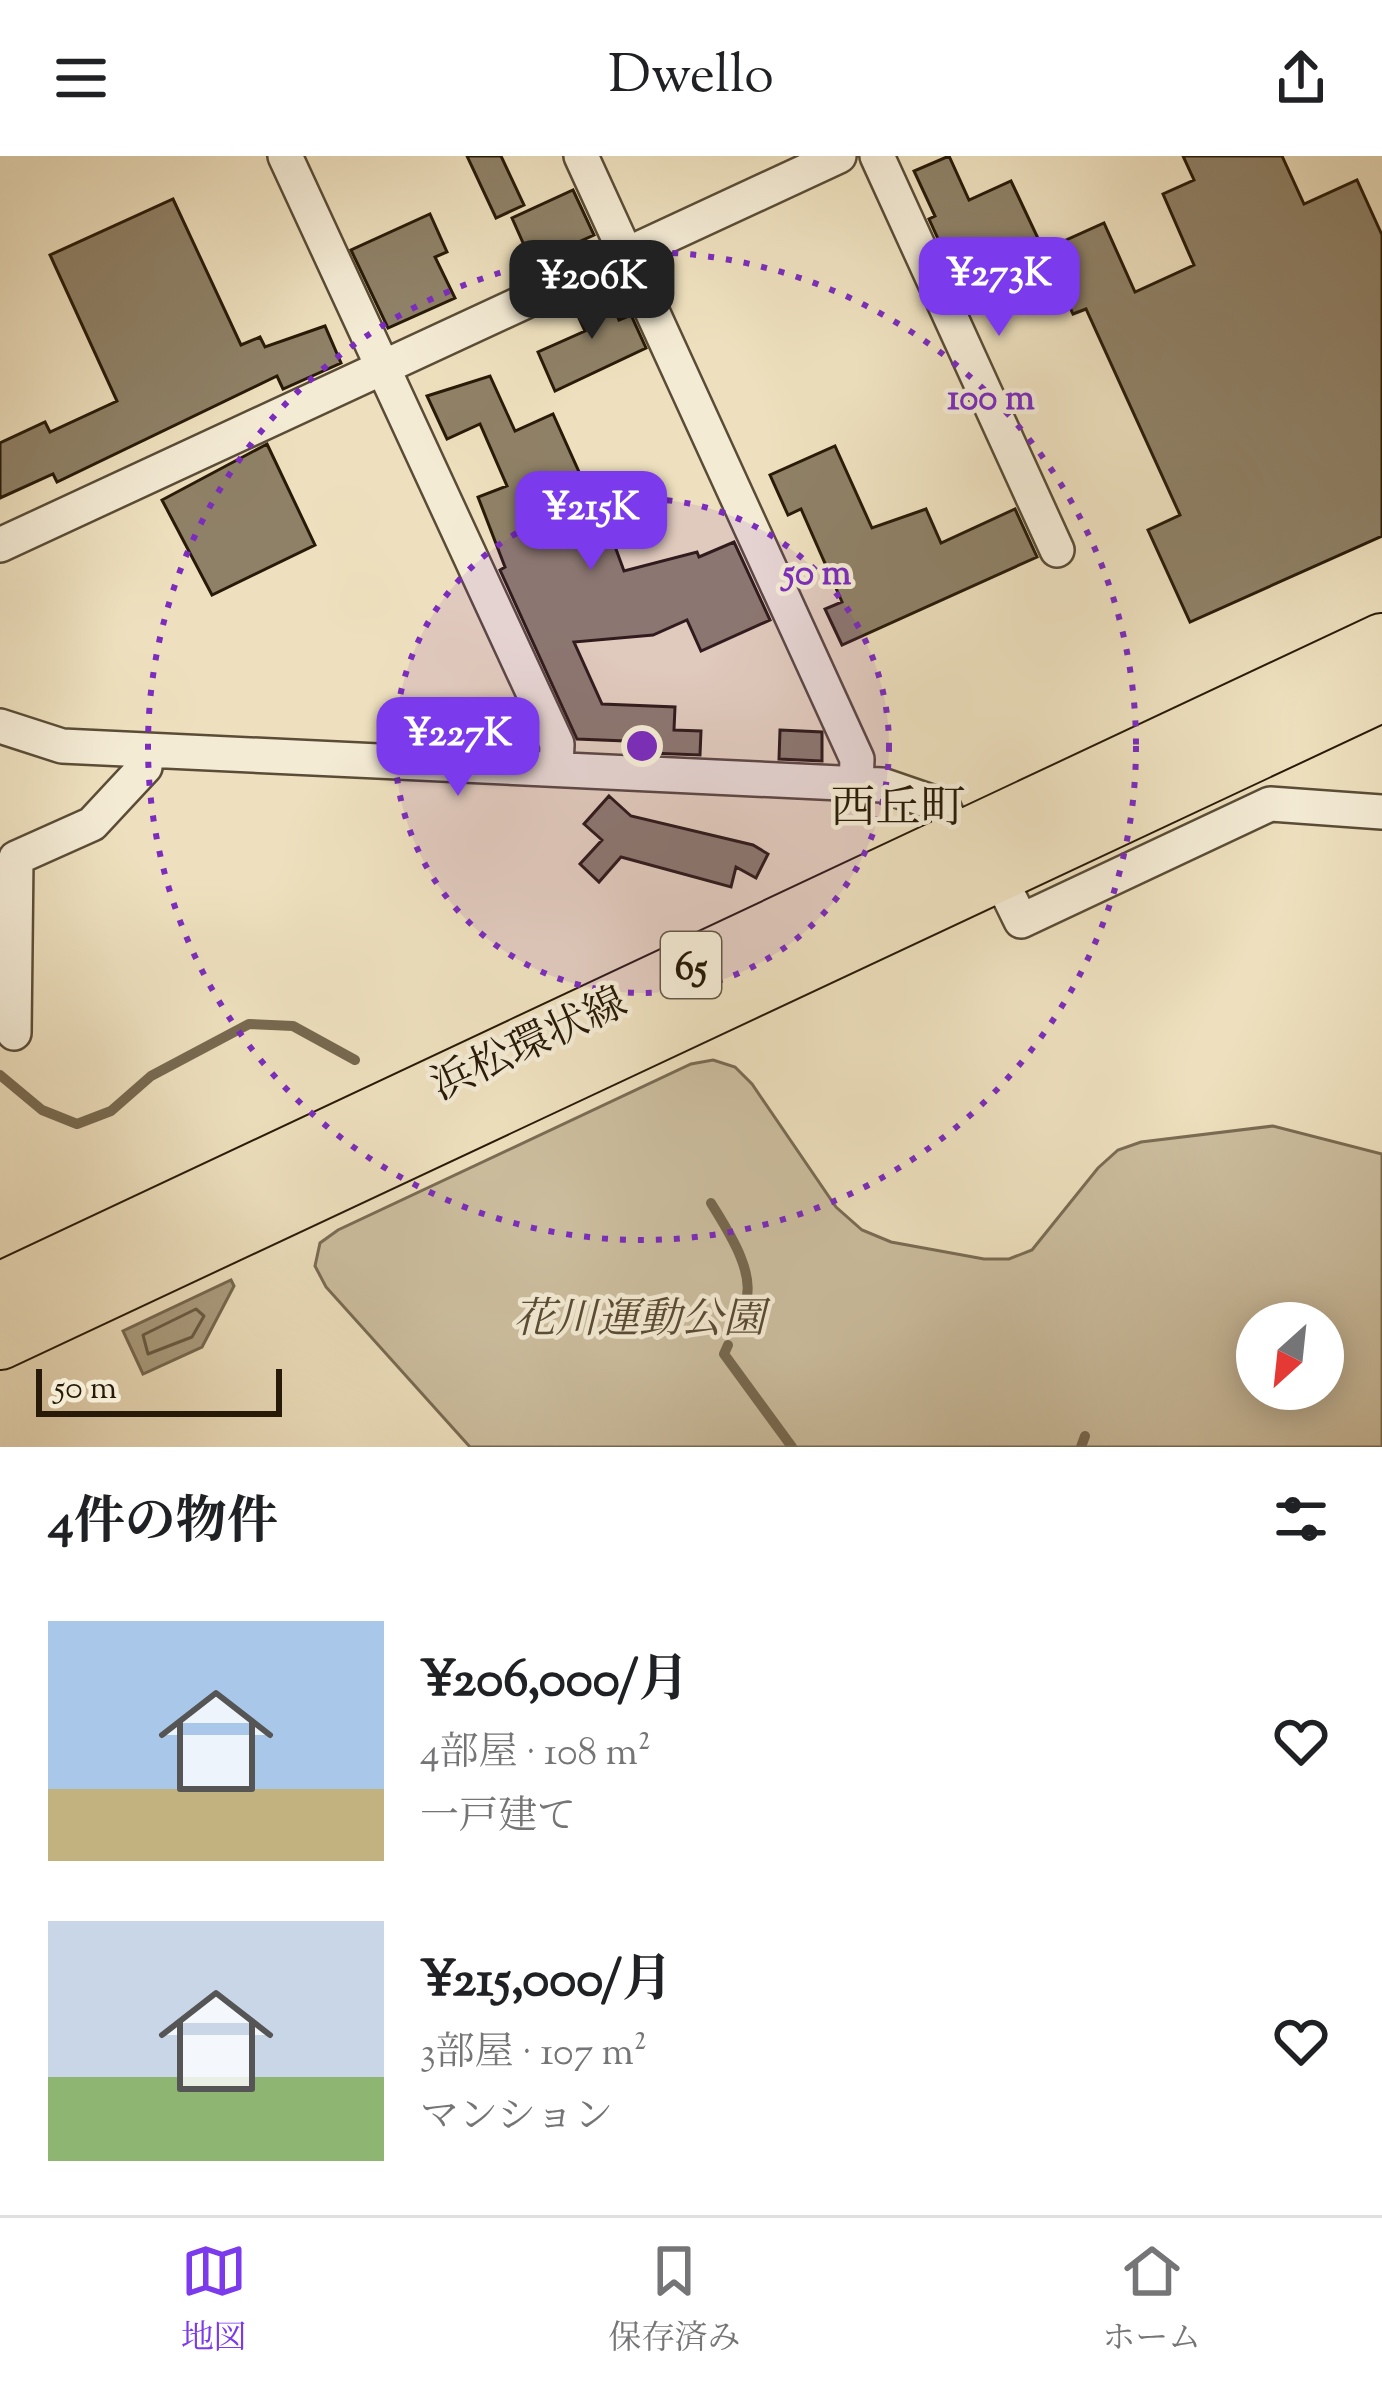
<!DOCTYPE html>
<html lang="ja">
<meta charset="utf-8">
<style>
:root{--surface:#fff;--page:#f2f2f2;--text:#202124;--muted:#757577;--line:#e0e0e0;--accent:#7c3aed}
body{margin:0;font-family:"Sorts Mill Goudy","Noto Serif JP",serif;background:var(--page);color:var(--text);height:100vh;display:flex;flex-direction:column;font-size:45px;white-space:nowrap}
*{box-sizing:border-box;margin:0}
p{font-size:39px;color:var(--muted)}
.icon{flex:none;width:66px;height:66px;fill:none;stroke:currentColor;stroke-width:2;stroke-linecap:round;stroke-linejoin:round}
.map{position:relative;height:1291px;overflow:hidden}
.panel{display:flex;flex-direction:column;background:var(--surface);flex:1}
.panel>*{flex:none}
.needle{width:78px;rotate:207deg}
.controls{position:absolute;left:1236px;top:1146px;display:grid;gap:24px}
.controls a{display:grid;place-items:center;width:108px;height:108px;border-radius:50%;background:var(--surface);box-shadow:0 6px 30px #0003;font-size:60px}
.scale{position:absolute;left:36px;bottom:30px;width:246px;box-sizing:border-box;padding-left:12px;border:6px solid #281a08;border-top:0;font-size:33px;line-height:42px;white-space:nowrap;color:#281a08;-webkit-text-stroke:9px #f4ebd5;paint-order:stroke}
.price{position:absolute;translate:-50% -102px;padding:0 27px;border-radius:24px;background:var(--accent);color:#fff;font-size:39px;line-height:78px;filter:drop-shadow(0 3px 6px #0008)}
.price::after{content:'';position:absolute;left:50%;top:72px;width:36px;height:27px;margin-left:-18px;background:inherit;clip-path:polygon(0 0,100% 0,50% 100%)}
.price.on{background:#222;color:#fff}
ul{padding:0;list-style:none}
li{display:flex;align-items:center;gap:36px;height:300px;padding:0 48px}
li span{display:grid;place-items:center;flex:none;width:336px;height:240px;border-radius:0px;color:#555}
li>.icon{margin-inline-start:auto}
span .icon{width:144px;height:144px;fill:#fffc;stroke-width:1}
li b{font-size:51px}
h2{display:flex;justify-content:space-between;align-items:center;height:144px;padding:0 48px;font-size:51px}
header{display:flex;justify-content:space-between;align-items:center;height:156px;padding:0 48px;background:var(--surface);font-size:54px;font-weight:600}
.tab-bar{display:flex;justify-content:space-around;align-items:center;height:168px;border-top:3px solid var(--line);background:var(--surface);font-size:33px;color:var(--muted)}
.tab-bar a{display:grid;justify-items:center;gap:6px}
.tab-bar .on{color:var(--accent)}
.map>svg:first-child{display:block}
.green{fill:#ccbe9f;stroke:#7a6c54;stroke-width:3;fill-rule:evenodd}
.water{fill:#ab9d80;stroke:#776950;stroke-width:3}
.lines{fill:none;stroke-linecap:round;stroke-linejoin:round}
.shore{stroke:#6a5c44;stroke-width:3}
.stream{stroke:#776950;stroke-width:10}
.building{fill:#8f8167;stroke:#281a08;stroke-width:3}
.minor-casing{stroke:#5a4c36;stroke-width:38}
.primary-casing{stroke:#281a08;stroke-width:58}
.minor{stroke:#f4ebd5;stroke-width:33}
.primary{stroke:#eee0be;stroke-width:54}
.ring{fill:none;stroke:#7b2cbf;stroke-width:6;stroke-dasharray:6 12}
.labels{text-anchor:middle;stroke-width:9;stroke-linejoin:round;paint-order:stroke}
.shield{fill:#f4ebd5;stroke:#655946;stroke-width:3}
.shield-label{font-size:39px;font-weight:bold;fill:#281a08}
.street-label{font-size:42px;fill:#281a08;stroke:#f4ebd5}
.park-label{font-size:42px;font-style:italic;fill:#594b35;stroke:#f4ebd5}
.neighbourhood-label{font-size:45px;fill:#281a08;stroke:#f4ebd5}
.centre{fill:#7b2cbf;stroke:#f4ebd5;stroke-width:6}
.ring-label{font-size:36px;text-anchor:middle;font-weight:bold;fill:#7b2cbf;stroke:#f4ebd5;stroke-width:9;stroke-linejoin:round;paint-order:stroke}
</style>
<header><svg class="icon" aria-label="menu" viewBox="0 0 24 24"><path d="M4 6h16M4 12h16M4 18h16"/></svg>Dwello<svg class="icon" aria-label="share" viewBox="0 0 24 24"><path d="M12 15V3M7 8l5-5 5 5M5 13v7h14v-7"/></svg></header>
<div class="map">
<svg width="1382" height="1291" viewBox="0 0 1382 1291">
<rect width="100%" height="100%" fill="#eee0be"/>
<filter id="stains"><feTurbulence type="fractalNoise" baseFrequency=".00167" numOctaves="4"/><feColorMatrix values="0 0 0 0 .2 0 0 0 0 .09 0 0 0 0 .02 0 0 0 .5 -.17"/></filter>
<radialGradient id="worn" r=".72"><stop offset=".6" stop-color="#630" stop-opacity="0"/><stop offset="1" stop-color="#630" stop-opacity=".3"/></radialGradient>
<path class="green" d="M 713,904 L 735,911 L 752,928 L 836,1051 L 862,1074 L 891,1086 L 984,1103 L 1009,1103 L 1032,1094 L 1098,1012 L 1118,994 L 1141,986 L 1273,970 L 1382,998 L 1382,1291 L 470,1291 L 326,1131 L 315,1110 L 320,1087 L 338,1074 L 691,908 ZM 1257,1167 L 1323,1167 L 1323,1233 L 1257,1233 Z"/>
<path class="water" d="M 231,1124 L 234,1130 L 202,1191 L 143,1218 L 123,1175 Z"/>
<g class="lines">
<path class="shore" d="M 196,1153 L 204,1160 L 192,1181 L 148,1198 L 143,1179 Z"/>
<path class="stream" d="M 0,919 L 42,954 L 77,968 L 111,955 L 151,920 L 249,868 L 293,870 L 355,904
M 711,1047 C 726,1072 757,1117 745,1147
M 728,1189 L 724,1198 L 792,1291
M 1081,1291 L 1085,1280"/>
</g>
<path class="building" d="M 467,0 L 501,0 L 524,49 L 496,62 Z
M 949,0 L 969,44 L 1011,25 L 1043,93 L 960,131 L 929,63 L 935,60 L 914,15 Z
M 1183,0 L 1282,0 L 1304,48 L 1357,24 L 1382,79 L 1382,380 L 1190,466 L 1148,374 L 1180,359 L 1086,153 L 1073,158 L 1044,94 L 1104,67 L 1135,136 L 1194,109 L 1163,38 L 1194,24 Z
M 573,34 L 594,79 L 532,107 L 512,62 Z
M 173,43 L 241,189 L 260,181 L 265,191 L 325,170 L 341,207 L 283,233 L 277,220 L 57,326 L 53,318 L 0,342 L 0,287 L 45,266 L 50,276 L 117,245 L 50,99 Z
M 430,58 L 447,96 L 435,101 L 455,142 L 388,172 L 351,94 Z
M 605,132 L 619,164 L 631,159 L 646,192 L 555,235 L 538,196 L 585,175 L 572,147 Z
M 490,220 L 515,275 L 553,258 L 597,356 L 602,355 L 624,415 L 697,396 L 699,401 L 734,386 L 770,464 L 701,495 L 687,464 L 653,479 L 574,486 L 602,548 L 675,551 L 674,574 L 701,575 L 700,599 L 624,596 L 625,585 L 577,583 L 500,414 L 505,411 L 478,341 L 507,330 L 480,268 L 447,283 L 427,240 Z
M 267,288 L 315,389 L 212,439 L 162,344 Z
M 835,290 L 872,372 L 926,353 L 941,387 L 1015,353 L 1037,401 L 842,489 L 825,453 L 842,446 L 801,353 L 788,359 L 770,319 Z
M 780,574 L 822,576 L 822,605 L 779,603 Z
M 609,640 L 631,660 L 753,689 L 768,698 L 756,722 L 736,711 L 731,731 L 621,701 L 599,726 L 580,708 L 602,684 L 584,668 Z"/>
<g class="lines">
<g class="minor-casing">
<path id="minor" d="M 285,0 L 557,588 L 556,613
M 581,0 L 857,603 L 856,628
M 877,0 L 1057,394
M 0,389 L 839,0
M 0,570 L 62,590 L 882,629 L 943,650 L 959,684
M 998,718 L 1021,765 L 1270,648 L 1382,656
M 14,877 L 16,702 L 92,668 L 145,611 L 145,594"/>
</g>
<g class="primary-casing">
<path id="primary" d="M 0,1134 L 1382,485
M 0,1186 L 1382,538"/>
</g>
<use href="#minor" class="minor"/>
<use href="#primary" class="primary"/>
</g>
<circle cx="642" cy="590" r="247" fill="#7b2cbf" fill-opacity=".12"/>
<g class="ring">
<circle cx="642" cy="590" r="247"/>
<circle cx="642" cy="590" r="494"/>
</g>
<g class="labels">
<rect class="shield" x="661" y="776" width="60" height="66" rx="9"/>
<g class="shield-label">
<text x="691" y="823">65</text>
</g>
<g class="street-label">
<text transform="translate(528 886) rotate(-25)" y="15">浜松環状線</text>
</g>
<g class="park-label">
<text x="639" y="1176">花川運動公園</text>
</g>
<g class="neighbourhood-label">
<text x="898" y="666">西丘町</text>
</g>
</g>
<circle cx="642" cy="590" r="18" class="centre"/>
<g class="ring-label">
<text x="991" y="253">100 m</text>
<text x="817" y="428">50 m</text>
</g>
<rect width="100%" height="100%" filter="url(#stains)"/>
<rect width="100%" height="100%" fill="url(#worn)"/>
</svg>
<div class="controls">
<a><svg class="needle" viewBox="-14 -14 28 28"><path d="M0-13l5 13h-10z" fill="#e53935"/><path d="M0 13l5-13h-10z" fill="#757577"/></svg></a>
</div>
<div class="scale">50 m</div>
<b class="price" style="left:999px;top:183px">¥273K</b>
<b class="price on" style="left:592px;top:186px">¥206K</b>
<b class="price" style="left:591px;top:417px">¥215K</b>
<b class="price" style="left:458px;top:643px">¥227K</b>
</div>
<section class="panel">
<h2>4件の物件<svg class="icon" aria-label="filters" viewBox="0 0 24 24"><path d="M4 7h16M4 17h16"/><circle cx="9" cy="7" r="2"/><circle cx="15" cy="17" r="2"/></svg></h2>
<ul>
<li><span style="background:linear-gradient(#a9c7e8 70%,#c2b280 0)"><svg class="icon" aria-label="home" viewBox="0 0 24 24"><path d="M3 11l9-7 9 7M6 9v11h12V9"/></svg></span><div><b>¥206,000/月</b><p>4部屋 · 108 m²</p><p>一戸建て</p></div><svg class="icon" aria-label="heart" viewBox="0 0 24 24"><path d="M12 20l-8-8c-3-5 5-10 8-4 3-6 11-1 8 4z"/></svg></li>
<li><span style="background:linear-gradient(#c9d6e8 65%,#8fb573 0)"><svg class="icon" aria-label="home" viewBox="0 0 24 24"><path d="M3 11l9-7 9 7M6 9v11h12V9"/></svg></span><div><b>¥215,000/月</b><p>3部屋 · 107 m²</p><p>マンション</p></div><svg class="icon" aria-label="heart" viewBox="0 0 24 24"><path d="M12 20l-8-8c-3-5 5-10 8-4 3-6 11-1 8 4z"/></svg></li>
</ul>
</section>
<nav class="tab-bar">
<a class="on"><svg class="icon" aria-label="map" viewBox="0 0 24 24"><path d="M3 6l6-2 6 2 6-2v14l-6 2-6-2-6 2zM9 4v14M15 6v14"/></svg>地図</a>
<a><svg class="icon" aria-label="saved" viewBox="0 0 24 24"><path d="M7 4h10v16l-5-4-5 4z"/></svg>保存済み</a>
<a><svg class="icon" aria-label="home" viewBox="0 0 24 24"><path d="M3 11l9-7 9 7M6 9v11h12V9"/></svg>ホーム</a>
</nav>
